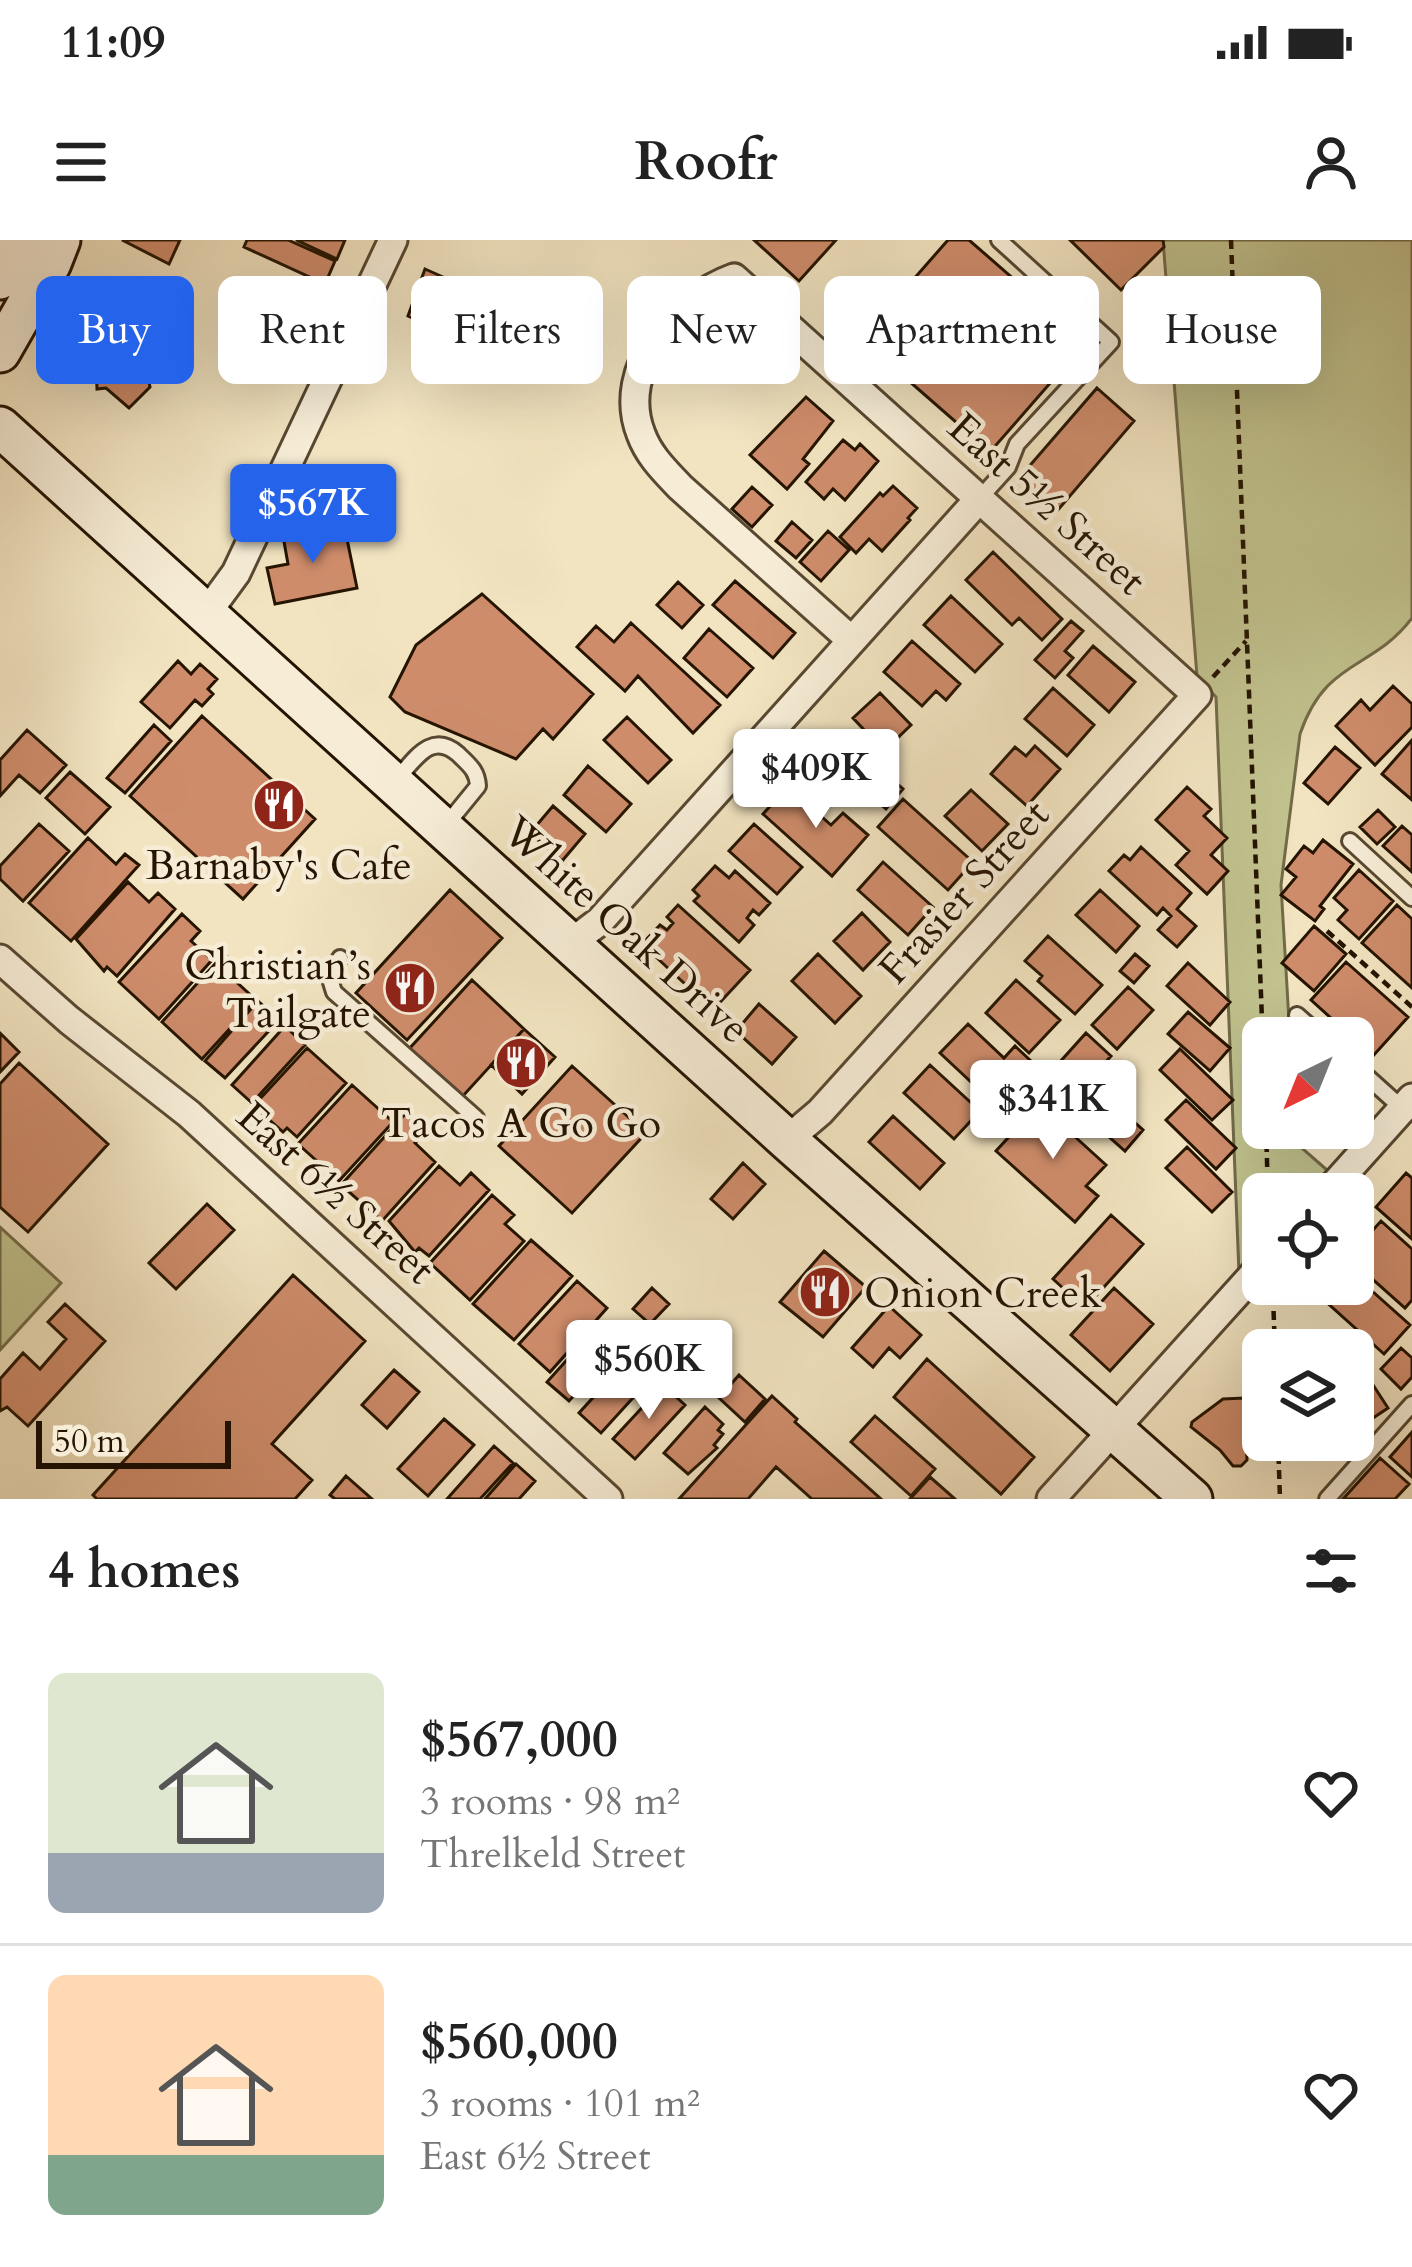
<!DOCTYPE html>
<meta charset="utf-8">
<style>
:root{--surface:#fff;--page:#f6f6f6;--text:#222;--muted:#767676;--line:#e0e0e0;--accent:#2563eb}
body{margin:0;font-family:Cardo,serif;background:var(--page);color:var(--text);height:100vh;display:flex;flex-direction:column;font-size:45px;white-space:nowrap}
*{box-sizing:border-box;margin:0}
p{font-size:39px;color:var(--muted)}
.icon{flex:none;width:66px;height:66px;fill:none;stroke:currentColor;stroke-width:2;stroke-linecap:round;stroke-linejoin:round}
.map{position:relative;height:1259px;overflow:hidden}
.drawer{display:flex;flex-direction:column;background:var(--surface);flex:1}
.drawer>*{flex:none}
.hud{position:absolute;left:36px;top:36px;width:1341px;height:108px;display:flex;gap:24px}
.needle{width:78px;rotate:223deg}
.fabs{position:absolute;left:1242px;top:777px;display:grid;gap:24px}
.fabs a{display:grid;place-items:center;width:132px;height:132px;border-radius:18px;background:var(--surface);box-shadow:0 12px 48px #0002;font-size:60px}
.scale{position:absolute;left:36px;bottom:30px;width:195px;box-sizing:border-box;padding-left:12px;border:6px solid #251401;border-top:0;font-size:33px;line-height:42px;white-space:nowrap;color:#251401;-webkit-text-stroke:9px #f7edd7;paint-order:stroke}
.price{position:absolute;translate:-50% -102px;padding:0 27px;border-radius:12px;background:#fff;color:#222;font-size:39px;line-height:78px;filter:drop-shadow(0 3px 6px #0008)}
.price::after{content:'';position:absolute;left:50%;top:72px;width:36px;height:27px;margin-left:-18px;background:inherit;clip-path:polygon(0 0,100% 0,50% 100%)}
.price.current{background:var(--accent);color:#fff}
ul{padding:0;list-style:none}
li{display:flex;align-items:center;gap:36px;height:300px;padding:0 48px}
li+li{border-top:3px solid var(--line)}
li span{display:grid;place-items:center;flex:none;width:336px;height:240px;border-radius:18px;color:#555}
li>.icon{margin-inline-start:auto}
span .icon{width:144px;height:144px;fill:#fffc;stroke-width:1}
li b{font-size:51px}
h2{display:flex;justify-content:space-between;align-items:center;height:144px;padding:0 48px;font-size:51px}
.pill{padding:0 42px;border-radius:18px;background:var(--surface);box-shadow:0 12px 48px #0002;font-size:42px;line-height:108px}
.pill.current{background:var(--accent);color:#fff}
.status{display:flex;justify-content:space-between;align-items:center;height:84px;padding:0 60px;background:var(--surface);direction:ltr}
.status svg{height:33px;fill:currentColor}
header{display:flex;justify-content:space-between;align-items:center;height:156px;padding:0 48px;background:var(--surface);font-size:54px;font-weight:700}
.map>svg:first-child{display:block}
.green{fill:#c1c28e;stroke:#736b48;stroke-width:3}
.building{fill:#ce8c6b;stroke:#251401;stroke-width:3}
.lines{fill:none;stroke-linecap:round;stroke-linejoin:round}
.service-casing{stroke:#584831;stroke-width:20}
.minor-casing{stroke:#584831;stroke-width:33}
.secondary-casing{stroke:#251401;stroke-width:45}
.path{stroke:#251401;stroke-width:4.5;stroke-dasharray:9 6;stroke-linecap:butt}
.service{stroke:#f7edd7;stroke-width:14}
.minor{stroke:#f7edd7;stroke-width:27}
.secondary{stroke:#f7edd7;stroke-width:39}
.labels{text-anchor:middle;stroke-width:9;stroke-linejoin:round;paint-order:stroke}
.street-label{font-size:42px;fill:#251401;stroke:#f7edd7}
.poi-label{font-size:42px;fill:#251401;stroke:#f7edd7}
</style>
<div class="status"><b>11:09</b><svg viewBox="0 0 49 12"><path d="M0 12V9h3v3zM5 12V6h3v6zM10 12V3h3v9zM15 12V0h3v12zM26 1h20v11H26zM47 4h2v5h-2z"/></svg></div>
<header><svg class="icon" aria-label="menu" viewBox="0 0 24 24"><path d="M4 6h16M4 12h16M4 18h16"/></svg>Roofr<svg class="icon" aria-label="person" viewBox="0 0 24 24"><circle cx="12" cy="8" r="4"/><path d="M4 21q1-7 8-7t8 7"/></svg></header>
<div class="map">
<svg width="1412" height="1259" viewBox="0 0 1412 1259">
<rect width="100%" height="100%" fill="#f2e4c1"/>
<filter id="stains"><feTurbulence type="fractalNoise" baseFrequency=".00167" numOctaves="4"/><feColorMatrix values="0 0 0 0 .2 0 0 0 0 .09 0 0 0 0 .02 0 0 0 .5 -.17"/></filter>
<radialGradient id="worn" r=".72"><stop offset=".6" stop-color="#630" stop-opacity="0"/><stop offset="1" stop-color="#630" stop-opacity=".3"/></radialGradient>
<path class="green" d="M 1163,0 L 1412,0 L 1412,378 C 1372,431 1326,418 1300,494 L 1281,645 L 1290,798 L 1263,798 L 1263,888 L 1289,888 L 1288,896 L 1327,930 L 1308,954 L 1263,954 L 1263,1005 L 1239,1033 L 1216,457 L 1197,436 Z
M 0,987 L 61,1043 L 0,1110 Z"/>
<path class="building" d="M 122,0 L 180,0 L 169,24 Z
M 247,0 L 288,0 L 335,21 L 325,44 L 244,7 Z
M 296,0 L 345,0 L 337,19 Z
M 754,0 L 836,0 L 799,41 Z
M 948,0 L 969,0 L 1086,102 L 990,212 L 861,99 Z
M 1070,0 L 1163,0 L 1164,7 L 1121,50 Z
M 425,29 L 472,50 L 463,72 L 474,77 L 459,110 L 432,98 L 427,93 L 430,86 L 408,76 Z
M 64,61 L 89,73 L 80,95 L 55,84 Z
M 147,73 L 149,85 L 153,85 L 156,141 L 149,142 L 150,147 L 129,168 L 106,148 L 97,149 L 94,76 Z
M 1097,148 L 1134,181 L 1057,271 L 1019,238 Z
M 806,157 L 833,181 L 803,219 L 809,224 L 787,249 L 750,215 Z
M 843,200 L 855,210 L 860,204 L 878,221 L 845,260 L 833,249 L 824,259 L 806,242 Z
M 893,246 L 917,268 L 908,278 L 910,280 L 882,311 L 869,299 L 856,313 L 840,297 L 880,253 L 883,256 Z
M 752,247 L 772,265 L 752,287 L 732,269 Z
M 792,282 L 812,300 L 796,318 L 776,301 Z
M 335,286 L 347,299 L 357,348 L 275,364 L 267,328 L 288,324 L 283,296 Z
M 828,291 L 849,310 L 821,341 L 800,322 Z
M 993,312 L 1062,379 L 1042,400 L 1019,378 L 1012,385 L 966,340 Z
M 735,341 L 795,393 L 773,418 L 713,365 Z
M 678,342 L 703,365 L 682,388 L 657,365 Z
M 482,354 L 593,454 L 553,499 L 543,489 L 516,519 L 405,472 L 390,457 L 416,405 Z
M 951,356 L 1002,404 L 975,432 L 924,385 Z
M 1071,381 L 1083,391 L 1065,411 L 1073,418 L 1055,438 L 1035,420 Z
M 631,383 L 720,465 L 693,493 L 638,436 L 625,451 L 577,407 L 596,386 L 614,402 Z
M 709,389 L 753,428 L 727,457 L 684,418 Z
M 912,401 L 960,444 L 946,460 L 936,451 L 922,466 L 884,432 Z
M 1093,406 L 1135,442 L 1109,472 L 1068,435 Z
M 178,421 L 191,434 L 200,424 L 217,439 L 208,449 L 213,454 L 202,466 L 195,460 L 170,488 L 141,462 Z
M 1393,446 L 1412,464 L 1412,487 L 1375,525 L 1336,486 L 1361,460 L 1370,470 Z
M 1053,448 L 1094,485 L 1067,516 L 1025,479 Z
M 880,453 L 911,485 L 884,511 L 853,478 Z
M 202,476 L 315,579 L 243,659 L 130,556 Z
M 627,477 L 671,520 L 648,543 L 604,500 Z
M 154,485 L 171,501 L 125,553 L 107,538 Z
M 27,490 L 66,525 L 40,553 L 19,535 L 0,556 L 0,520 Z
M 827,491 L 873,532 L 844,565 L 798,524 Z
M 1412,500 L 1412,560 L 1382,534 Z
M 1035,506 L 1060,529 L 1027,566 L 991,534 L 1015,507 L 1026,516 Z
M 1335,507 L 1360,528 L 1328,564 L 1304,543 Z
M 588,526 L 631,564 L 606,592 L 564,555 Z
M 70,532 L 110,567 L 85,594 L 46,558 Z
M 885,533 L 903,549 L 886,569 L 867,553 Z
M 788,547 L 831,585 L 843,573 L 868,595 L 832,636 L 763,574 Z
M 1187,547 L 1211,569 L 1204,576 L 1227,598 L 1211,615 L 1228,631 L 1207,654 L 1176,625 L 1189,611 L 1156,580 Z
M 971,550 L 1008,584 L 982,611 L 945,576 Z
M 903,559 L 973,622 L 948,650 L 878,587 Z
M 553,566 L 585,594 L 562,621 L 530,593 Z
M 1378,570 L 1395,587 L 1377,604 L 1360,587 Z
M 39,584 L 69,611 L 23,661 L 0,639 L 0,626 Z
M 754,584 L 802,627 L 777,654 L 729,611 Z
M 1402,586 L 1412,595 L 1412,632 L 1383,606 Z
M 88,598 L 116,624 L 125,614 L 139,625 L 71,701 L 29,663 Z
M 1323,600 L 1353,624 L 1320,666 L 1324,669 L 1315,681 L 1281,655 L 1296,637 L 1286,629 L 1304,606 L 1313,613 Z
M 1141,607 L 1191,653 L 1177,669 L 1196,686 L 1177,707 L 1158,690 L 1171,676 L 1163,668 L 1157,675 L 1109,631 L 1124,615 L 1130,620 Z
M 883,622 L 933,667 L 908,695 L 858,650 Z
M 715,626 L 729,638 L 735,631 L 770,663 L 759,675 L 753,670 L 747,678 L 754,685 L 739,702 L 694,661 L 699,656 L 693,650 Z
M 1359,630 L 1393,661 L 1359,699 L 1338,680 L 1347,670 L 1334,658 Z
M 128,642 L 149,662 L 158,653 L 175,669 L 117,736 L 107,727 L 104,731 L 76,699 Z
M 450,650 L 502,698 L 407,800 L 356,753 Z
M 1100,650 L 1139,686 L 1116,712 L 1076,675 Z
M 678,665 L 750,730 L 713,770 L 642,704 L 660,685 L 667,690 L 673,683 L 667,677 Z
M 1397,665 L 1412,679 L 1412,748 L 1362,703 Z
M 862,673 L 890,702 L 863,730 L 834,701 Z
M 182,674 L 200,691 L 191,701 L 212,720 L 159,779 L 119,742 Z
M 1314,686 L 1346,714 L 1314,751 L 1282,723 Z
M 1048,696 L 1102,745 L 1075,774 L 1038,741 L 1042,736 L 1025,721 Z
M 224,714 L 240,728 L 231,737 L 256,760 L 202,819 L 162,782 Z
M 818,714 L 861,756 L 835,783 L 792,741 Z
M 1135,714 L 1149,726 L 1134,743 L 1120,731 Z
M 1346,722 L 1408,777 L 1373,816 L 1311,760 Z
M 1188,723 L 1230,762 L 1210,785 L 1167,746 Z
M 472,740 L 524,789 L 462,857 L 409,809 Z
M 1016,740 L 1060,780 L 1029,813 L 986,773 Z
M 1128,747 L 1153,770 L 1117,809 L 1092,785 Z
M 258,761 L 279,780 L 225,838 L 205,821 Z
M 759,764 L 796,797 L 772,824 L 736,791 Z
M 1188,772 L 1230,808 L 1210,831 L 1168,794 Z
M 968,784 L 1004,818 L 1015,806 L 1047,836 L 1019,867 L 998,846 L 987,857 L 940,813 Z
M 285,786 L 305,805 L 252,863 L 232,845 Z
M 524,789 L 555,817 L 522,854 L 491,825 Z
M 0,793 L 19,812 L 0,832 Z
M 1086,793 L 1111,816 L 1075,856 L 1050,833 Z
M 307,808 L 346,843 L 297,897 L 287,888 L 283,892 L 263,874 L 266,871 L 257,862 Z
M 1180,809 L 1233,860 L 1212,880 L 1160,830 Z
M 19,823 L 108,904 L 28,992 L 0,967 L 0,844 Z
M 930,825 L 980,871 L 954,899 L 904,853 Z
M 572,826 L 646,893 L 572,973 L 499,906 Z
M 1091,843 L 1143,890 L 1125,911 L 1072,864 Z
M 352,845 L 393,882 L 339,941 L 298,904 Z
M 1186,860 L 1236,908 L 1216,929 L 1166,880 Z
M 1039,864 L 1106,925 L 1086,946 L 1098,956 L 1075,982 L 996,911 Z
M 405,874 L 425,892 L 415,903 L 435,922 L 382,981 L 341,945 Z
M 893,876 L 944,923 L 920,949 L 869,902 Z
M 1187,907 L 1232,952 L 1212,972 L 1166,928 Z
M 743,923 L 765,944 L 733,979 L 711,959 Z
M 439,926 L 460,945 L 471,933 L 489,950 L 429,1016 L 419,1008 L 415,1012 L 389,981 Z
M 1406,933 L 1412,938 L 1412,999 L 1376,967 Z
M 492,955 L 514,975 L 505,984 L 524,1001 L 470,1060 L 430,1023 Z
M 207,964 L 234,990 L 176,1049 L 149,1023 Z
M 1111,975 L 1143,1004 L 1085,1068 L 1053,1039 Z
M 1381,981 L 1412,1009 L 1412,1060 L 1405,1068 L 1360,1028 L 1368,1019 L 1356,1009 Z
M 531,1000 L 572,1036 L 514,1100 L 473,1064 Z
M 824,1011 L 866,1047 L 823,1097 L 780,1062 Z
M 1353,1034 L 1410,1085 L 1384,1114 L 1313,1050 L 1318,1044 L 1353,1044 Z
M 293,1035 L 365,1101 L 272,1204 L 312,1240 L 295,1259 L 97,1259 L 93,1255 Z
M 577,1041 L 607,1068 L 550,1132 L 519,1104 Z
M 652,1048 L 669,1064 L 650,1084 L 633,1069 Z
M 1114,1048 L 1153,1084 L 1110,1131 L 1071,1095 Z
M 65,1064 L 105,1101 L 28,1186 L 7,1167 L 0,1171 L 0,1139 L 23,1113 L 40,1129 L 66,1099 L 48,1082 Z
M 889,1066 L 921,1095 L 900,1118 L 889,1108 L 873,1127 L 852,1108 Z
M 680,1082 L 698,1098 L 683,1114 L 665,1099 Z
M 599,1084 L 617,1108 L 569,1161 L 547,1142 Z
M 1401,1108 L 1412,1118 L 1412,1137 L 1401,1149 L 1381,1129 Z
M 1353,1114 L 1388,1168 L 1355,1190 L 1353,1186 Z
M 629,1118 L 651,1138 L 601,1193 L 579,1173 Z
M 927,1119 L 1034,1217 L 1001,1254 L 894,1157 Z
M 394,1130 L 419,1152 L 387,1188 L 362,1165 Z
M 739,1135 L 765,1159 L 745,1182 L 719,1158 Z
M 663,1145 L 685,1165 L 635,1219 L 613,1199 Z
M 772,1156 L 797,1179 L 795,1182 L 881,1259 L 812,1259 L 776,1227 L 748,1259 L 679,1259 Z
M 1244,1158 L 1247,1220 L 1241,1226 L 1233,1226 L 1220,1210 L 1191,1187 L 1192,1182 L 1223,1159 Z
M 705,1167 L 723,1184 L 718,1190 L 723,1194 L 714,1205 L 717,1208 L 688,1234 L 664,1213 Z
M 875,1176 L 935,1229 L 911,1256 L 851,1202 Z
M 444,1179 L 474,1205 L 428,1256 L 398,1229 Z
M 1412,1192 L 1412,1237 L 1390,1217 Z
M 494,1206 L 513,1223 L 480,1259 L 447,1259 Z
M 1380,1218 L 1409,1244 L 1395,1259 L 1343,1259 Z
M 516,1224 L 535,1241 L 519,1259 L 485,1259 Z
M 346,1236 L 372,1259 L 335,1259 L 330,1255 Z
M 930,1237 L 955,1259 L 910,1259 Z"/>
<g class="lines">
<g class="service-casing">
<path id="service" d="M 980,258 L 1008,227 L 1017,204 L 1111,102 L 999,0
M 396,540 C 414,521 431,490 458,514 C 469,525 477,530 478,546 L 447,584
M 1350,601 L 1412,658
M 340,718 L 330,739 L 334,752 L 476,878
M 1297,775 L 1323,798
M 1353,824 L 1403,869
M 1327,1259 L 1412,1164"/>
</g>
<g class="minor-casing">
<path id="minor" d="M 206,374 L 236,333 L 393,0
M 571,703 L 600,681 L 980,258
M 0,719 L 69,780 L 189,874 L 608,1259
M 787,900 L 820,872 L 1197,455 L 734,38 C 676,59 615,128 641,194 C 649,216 665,231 680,247 L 850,399
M 1326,954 L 1412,858
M 1051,1259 L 1263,1024"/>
</g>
<g class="secondary-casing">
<path id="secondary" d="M 0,39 L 20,0
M 0,112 L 51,23 L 60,0
M 0,187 L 787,900 L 1192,1259"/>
</g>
<path class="path" d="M 1231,0 L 1263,805
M 1213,437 L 1246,401
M 1327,691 L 1412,767
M 1266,888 L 1268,954
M 1273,1056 L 1275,1110
M 1278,1200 L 1280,1259"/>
<use href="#service" class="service"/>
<use href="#minor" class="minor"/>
<use href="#secondary" class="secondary"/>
</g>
<defs>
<g id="restaurant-disc" transform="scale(2.7)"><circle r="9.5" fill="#8f2418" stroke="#f7edd7"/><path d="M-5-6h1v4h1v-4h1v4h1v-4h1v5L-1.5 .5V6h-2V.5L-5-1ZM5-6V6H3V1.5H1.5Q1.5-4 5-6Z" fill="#fff"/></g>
</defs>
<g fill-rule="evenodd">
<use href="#restaurant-disc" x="279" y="565"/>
<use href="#restaurant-disc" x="410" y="748"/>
<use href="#restaurant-disc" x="521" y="823"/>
<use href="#restaurant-disc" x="825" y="1052"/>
</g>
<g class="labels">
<g class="street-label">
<text transform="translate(1048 263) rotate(42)" y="15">East 5½ Street</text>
<text transform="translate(963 651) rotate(-48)" y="15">Frasier Street</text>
<text transform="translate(627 689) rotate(42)" y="15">White Oak Drive</text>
<text transform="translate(337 952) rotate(42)" y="15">East 6½ Street</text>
</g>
<g class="poi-label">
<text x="279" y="639">Barnaby's Cafe</text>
<text x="371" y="739" text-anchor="end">Christian’s<tspan x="371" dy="48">Tailgate</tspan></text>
<text x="521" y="897">Tacos A Go Go</text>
<text x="864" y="1067" text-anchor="start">Onion Creek</text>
</g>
</g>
<rect width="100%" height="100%" filter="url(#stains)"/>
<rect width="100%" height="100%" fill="url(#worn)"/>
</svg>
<div class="fabs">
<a><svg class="needle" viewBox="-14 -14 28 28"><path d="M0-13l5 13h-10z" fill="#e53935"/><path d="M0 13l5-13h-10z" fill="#767676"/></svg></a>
<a><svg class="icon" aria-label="locate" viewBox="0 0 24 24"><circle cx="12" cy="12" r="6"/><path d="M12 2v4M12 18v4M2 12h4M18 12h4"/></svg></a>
<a><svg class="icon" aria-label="layers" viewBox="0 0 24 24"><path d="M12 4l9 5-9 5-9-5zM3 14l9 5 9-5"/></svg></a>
</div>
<div class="scale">50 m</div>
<b class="price current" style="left:313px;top:326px">$567K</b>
<b class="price" style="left:816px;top:591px">$409K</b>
<b class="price" style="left:1053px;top:922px">$341K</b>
<b class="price" style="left:649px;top:1182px">$560K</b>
<div class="hud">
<a class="pill current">Buy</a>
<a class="pill">Rent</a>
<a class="pill">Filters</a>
<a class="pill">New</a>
<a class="pill">Apartment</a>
<a class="pill">House</a>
</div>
</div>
<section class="drawer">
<h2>4 homes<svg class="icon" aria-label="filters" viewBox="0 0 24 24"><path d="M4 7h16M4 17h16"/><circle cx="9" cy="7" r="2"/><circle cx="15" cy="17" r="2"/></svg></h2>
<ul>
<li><span style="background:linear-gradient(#dfe7d0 75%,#9aa5b1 0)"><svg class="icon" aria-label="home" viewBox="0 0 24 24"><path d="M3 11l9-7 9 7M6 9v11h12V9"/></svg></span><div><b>$567,000</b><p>3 rooms · 98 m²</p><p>Threlkeld Street</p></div><svg class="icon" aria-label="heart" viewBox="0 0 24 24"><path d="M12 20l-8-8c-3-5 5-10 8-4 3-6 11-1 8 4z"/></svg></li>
<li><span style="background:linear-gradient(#ffd9b3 75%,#7fa58c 0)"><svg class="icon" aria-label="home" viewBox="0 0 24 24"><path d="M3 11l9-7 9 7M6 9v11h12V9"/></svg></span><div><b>$560,000</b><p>3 rooms · 101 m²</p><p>East 6½ Street</p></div><svg class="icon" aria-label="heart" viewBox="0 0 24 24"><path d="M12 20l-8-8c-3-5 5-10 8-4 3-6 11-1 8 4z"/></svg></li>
</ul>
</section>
